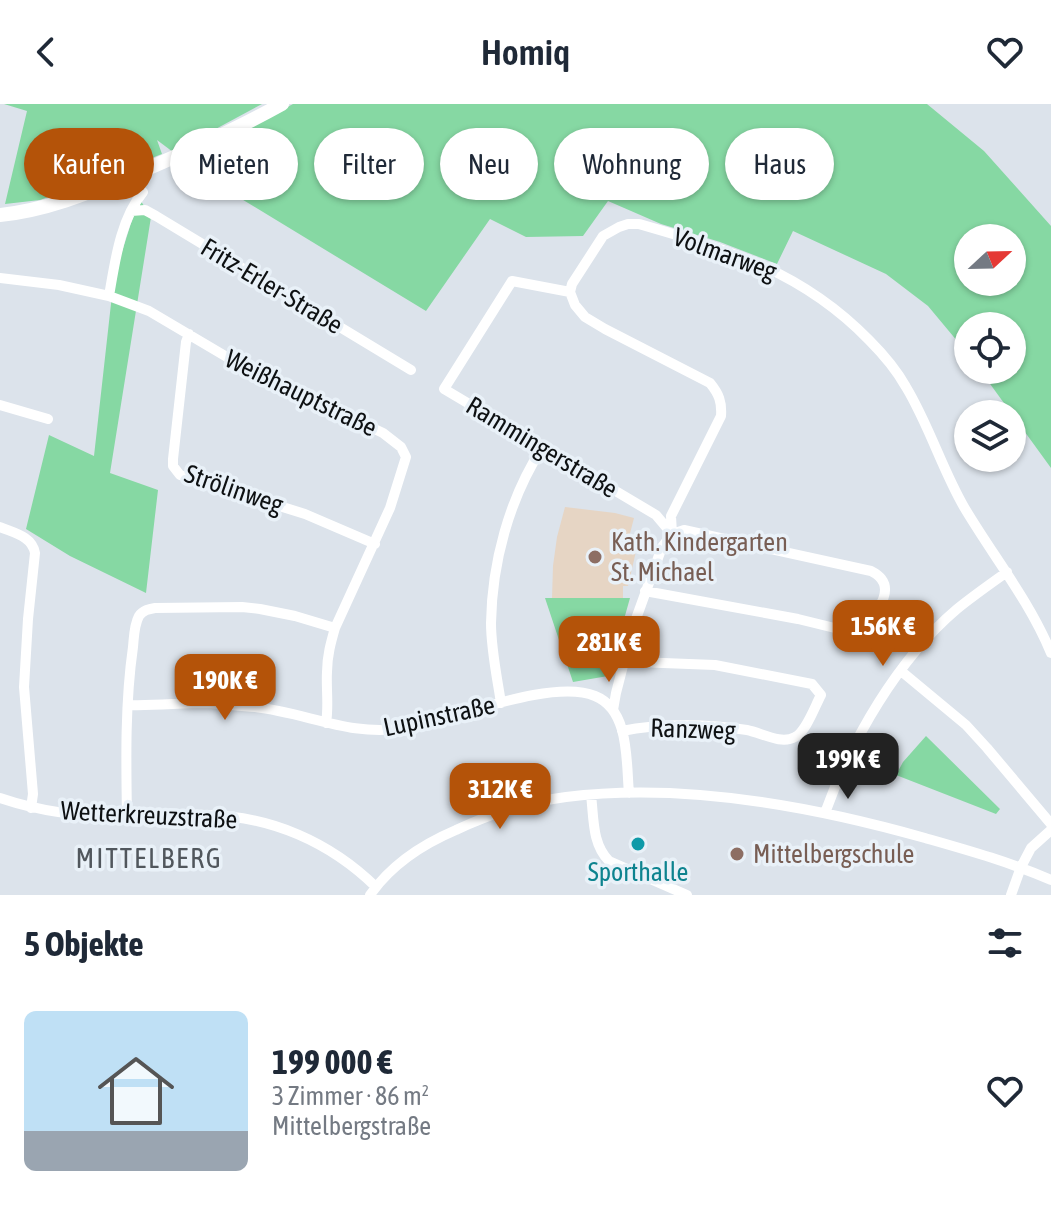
<!DOCTYPE html>
<html lang="de">
<meta charset="utf-8">
<style>
:root{--surface:#fff;--page:#f6f6f7;--text:#1f2937;--muted:#747a83;--accent:#b45309}
body{margin:0;font-family:"Asap Condensed",sans-serif;background:var(--page);color:var(--text);height:100vh;display:flex;flex-direction:column;font-size:30px;white-space:nowrap}
*{box-sizing:border-box;margin:0}
p{font-size:26px;color:var(--muted)}
.icon{flex:none;width:44px;height:44px;fill:none;stroke:currentColor;stroke-width:2;stroke-linecap:round;stroke-linejoin:round}
.map{position:relative;height:791px;overflow:hidden}
.side{display:flex;flex-direction:column;background:var(--surface);flex:1}
.side>*{flex:none}
.banner{position:absolute;left:24px;top:24px;width:1004px;height:72px;display:flex;gap:16px}
.needle{width:52px;rotate:68deg}
.controls{position:absolute;left:954px;top:120px;display:grid;gap:16px}
.controls a{display:grid;place-items:center;width:72px;height:72px;border-radius:50%;background:var(--surface);box-shadow:0 2px 6px #0004;font-size:40px}
.price{position:absolute;translate:-50% -68px;padding:0 18px;border-radius:16px;background:var(--accent);color:#fff;font-size:26px;line-height:52px;filter:drop-shadow(0 2px 4px #0008)}
.price::after{content:'';position:absolute;left:50%;top:48px;width:24px;height:18px;margin-left:-12px;background:inherit;clip-path:polygon(0 0,100% 0,50% 100%)}
.price.selected{background:#222;color:#fff}
ul{padding:0;list-style:none}
li{display:flex;align-items:center;gap:24px;height:200px;padding:0 24px}
li span{display:grid;place-items:center;flex:none;width:224px;height:160px;border-radius:12px;color:#555}
li>.icon{margin-inline-start:auto}
span .icon{width:96px;height:96px;fill:#fffc;stroke-width:1}
li b{font-size:34px}
h2{display:flex;justify-content:space-between;align-items:center;height:96px;padding:0 24px;font-size:34px}
.pill{padding:0 28px;border-radius:36px;background:var(--surface);box-shadow:0 2px 6px #0004;font-size:28px;line-height:72px}
.pill.selected{background:var(--accent);color:#fff}
header{display:flex;justify-content:space-between;align-items:center;height:104px;padding:0 24px;background:var(--surface);font-size:36px;font-weight:600}
.map>svg:first-child{display:block}
.education{fill:#e6d5c4}
.green{fill:#86d8a3;fill-rule:evenodd}
.lines{fill:none;stroke-linecap:round;stroke-linejoin:round}
.street{stroke:#fff;stroke-width:10}
.secondary{stroke:#fff;stroke-width:14}
.education-dot{fill:#8d6e63;stroke:#e9f1f8;stroke-width:3}
.culture-dot{fill:#0f9aa8;stroke:#e9f1f8;stroke-width:3}
.labels{text-anchor:middle;stroke-width:7;stroke-linejoin:round;paint-order:stroke}
.street-label{font-size:26px;fill:#0e1113;stroke:#e9f1f8}
.education-label{font-size:26px;fill:#785e54;stroke:#e9f1f8;text-anchor:start}
.culture-label{font-size:26px;fill:#0d838f;stroke:#e9f1f8}
.neighbourhood-label{font-size:28px;letter-spacing:2px;fill:#51575d;stroke:#e9f1f8}
</style>
<header><svg class="icon" aria-label="back" viewBox="0 0 24 24"><path d="M15 5l-7 7 7 7"/></svg>Homiq<svg class="icon" aria-label="heart" viewBox="0 0 24 24"><path d="M12 20l-8-8c-3-5 5-10 8-4 3-6 11-1 8 4z"/></svg></header>
<div class="map">
<svg width="1051" height="791" viewBox="0 0 1051 791">
<rect width="100%" height="100%" fill="#dce3eb"/>
<path class="education" d="M 565,403 L 615,409 L 634,414 L 627,441 L 637,443 L 628,482 L 623,482 L 623,494 L 552,494 L 553,462 L 557,433 Z"/>
<path class="green" d="M 4,0 L 262,0 L 173,48 L 157,36 L 162,50 L 103,73 L 40,96 L 5,100 L 27,7 Z
M 293,0 L 927,0 L 984,47 L 1051,122 L 1051,364 L 980,266 L 1012,266 L 1012,222 L 968,222 L 968,250 L 928,202 L 886,170 L 793,127 L 777,160 L 720,138 L 661,120 L 608,97 L 583,132 L 526,133 L 490,115 L 426,207 L 225,85 L 219,75 L 200,76 L 181,60 ZM 968,134 L 1012,134 L 1012,178 L 968,178 Z
M 139,94 L 151,113 L 110,369 L 158,386 L 146,489 L 70,452 L 26,425 L 49,331 L 94,352 L 114,173 Z
M 545,494 L 630,494 L 608,572 L 573,578 Z
M 926,632 L 1000,705 L 996,710 L 896,671 L 903,658 Z"/>
<g class="lines">
<path class="street" d="M 131,107 L 145,106 L 156,112 L 411,266
M 0,174 L 59,181 L 109,192 L 149,207 L 269,278 L 295,291 L 341,309 L 383,329 L 401,343 L 406,353 L 390,404 L 335,524 C 331,538 327,552 327,568 C 326,585 329,602 326,619
M 570,188 L 512,177 L 444,285 L 656,411 L 672,430 L 684,426 L 871,467 C 903,483 872,513 858,532 L 851,528 L 798,515 L 645,487
M 109,192 C 115,158 120,116 143,88
M 189,230 L 186,238 L 173,355 L 173,362 L 180,371 L 305,410 L 375,440
M 0,301 L 48,315
M 0,423 C 14,429 32,432 35,449 L 28,515 L 24,583 L 33,690 L 31,704
M 901,567 L 966,621 L 987,644 L 1051,720
M 501,599 C 497,573 491,545 491,519 C 492,459 509,395 542,344
M 128,601 C 154,602 180,599 207,599 C 223,600 239,602 255,603 C 308,609 350,633 404,624 C 452,616 551,574 595,592 C 630,606 626,658 629,689
M 613,606 L 616,589 L 633,523 L 662,443 L 672,430 L 671,412 L 721,312 C 722,298 719,290 710,279 L 605,225 L 585,213 L 575,201 L 570,188 L 572,180 L 603,132 L 619,123 L 628,120 L 639,120 C 729,146 802,167 869,236 C 883,250 896,265 906,283 C 929,321 942,365 964,403 C 993,452 1029,496 1051,549
M 622,627 C 659,619 710,620 747,626 C 762,629 781,641 795,633 C 806,628 815,602 821,591 L 812,580 L 715,561 L 637,558 L 625,556
M 591,691 C 594,715 592,740 609,757 L 687,791
M 0,694 C 41,708 83,713 126,713 C 153,713 179,710 206,711 C 271,712 330,738 376,783
M 825,709 C 851,636 898,555 957,505 C 973,492 990,480 1007,468
M 127,713 C 126,656 125,599 133,543 C 134,533 134,521 139,512 C 143,506 149,505 155,504 L 242,503 L 260,505 L 295,512 L 335,524
M 370,791 C 391,761 423,740 456,726 C 490,710 528,698 566,693 C 683,678 812,702 925,734 C 967,746 1010,758 1051,776
M 1011,791 L 1021,763 L 1031,744 L 1051,726"/>
<path class="secondary" d="M 0,111 C 50,106 95,86 142,67 C 189,47 237,25 282,0"/>
</g>
<g class="education-dot">
<circle cx="595" cy="453" r="8"/>
<circle cx="737" cy="750" r="8"/>
</g>
<circle class="culture-dot" cx="638" cy="740" r="8"/>
<g class="labels">
<g class="street-label">
<text transform="translate(725 150) rotate(20)" y="9">Volmarweg</text>
<text transform="translate(272 182) rotate(31)" y="9">Fritz-Erler-Straße</text>
<text transform="translate(301 289) rotate(26)" y="9">Weißhauptstraße</text>
<text transform="translate(542 343) rotate(31)" y="9">Rammingerstraße</text>
<text transform="translate(234 385) rotate(19)" y="9">Strölinweg</text>
<text transform="translate(439 612) rotate(-12)" y="9">Lupinstraße</text>
<text transform="translate(693 625) rotate(2)" y="9">Ranzweg</text>
<text transform="translate(149 711) rotate(3)" y="9">Wetterkreuzstraße</text>
</g>
<g class="education-label">
<text x="611" y="447">Kath. Kindergarten<tspan x="611" dy="30">St. Michael</tspan></text>
<text x="753" y="759">Mittelbergschule</text>
</g>
<g class="culture-label">
<text x="638" y="777">Sporthalle</text>
</g>
<g class="neighbourhood-label">
<text x="149" y="764">MITTELBERG</text>
</g>
</g>
</svg>
<div class="controls">
<a><svg class="needle" viewBox="-14 -14 28 28"><path d="M0-13l5 13h-10z" fill="#e53935"/><path d="M0 13l5-13h-10z" fill="#747a83"/></svg></a>
<a><svg class="icon" aria-label="locate" viewBox="0 0 24 24"><circle cx="12" cy="12" r="6"/><path d="M12 2v4M12 18v4M2 12h4M18 12h4"/></svg></a>
<a><svg class="icon" aria-label="layers" viewBox="0 0 24 24"><path d="M12 4l9 5-9 5-9-5zM3 14l9 5 9-5"/></svg></a>
</div>
<b class="price" style="left:883px;top:564px">156K €</b>
<b class="price" style="left:609px;top:580px">281K €</b>
<b class="price" style="left:225px;top:618px">190K €</b>
<b class="price selected" style="left:848px;top:697px">199K €</b>
<b class="price" style="left:500px;top:727px">312K €</b>
<div class="banner">
<a class="pill selected">Kaufen</a>
<a class="pill">Mieten</a>
<a class="pill">Filter</a>
<a class="pill">Neu</a>
<a class="pill">Wohnung</a>
<a class="pill">Haus</a>
</div>
</div>
<section class="side">
<h2>5 Objekte<svg class="icon" aria-label="filters" viewBox="0 0 24 24"><path d="M4 7h16M4 17h16"/><circle cx="9" cy="7" r="2"/><circle cx="15" cy="17" r="2"/></svg></h2>
<ul>
<li><span style="background:linear-gradient(#bfe0f5 75%,#9aa5b1 0)"><svg class="icon" aria-label="home" viewBox="0 0 24 24"><path d="M3 11l9-7 9 7M6 9v11h12V9"/></svg></span><div><b>199 000 €</b><p>3 Zimmer · 86 m²</p><p>Mittelbergstraße</p></div><svg class="icon" aria-label="heart" viewBox="0 0 24 24"><path d="M12 20l-8-8c-3-5 5-10 8-4 3-6 11-1 8 4z"/></svg></li>
</ul>
</section>
